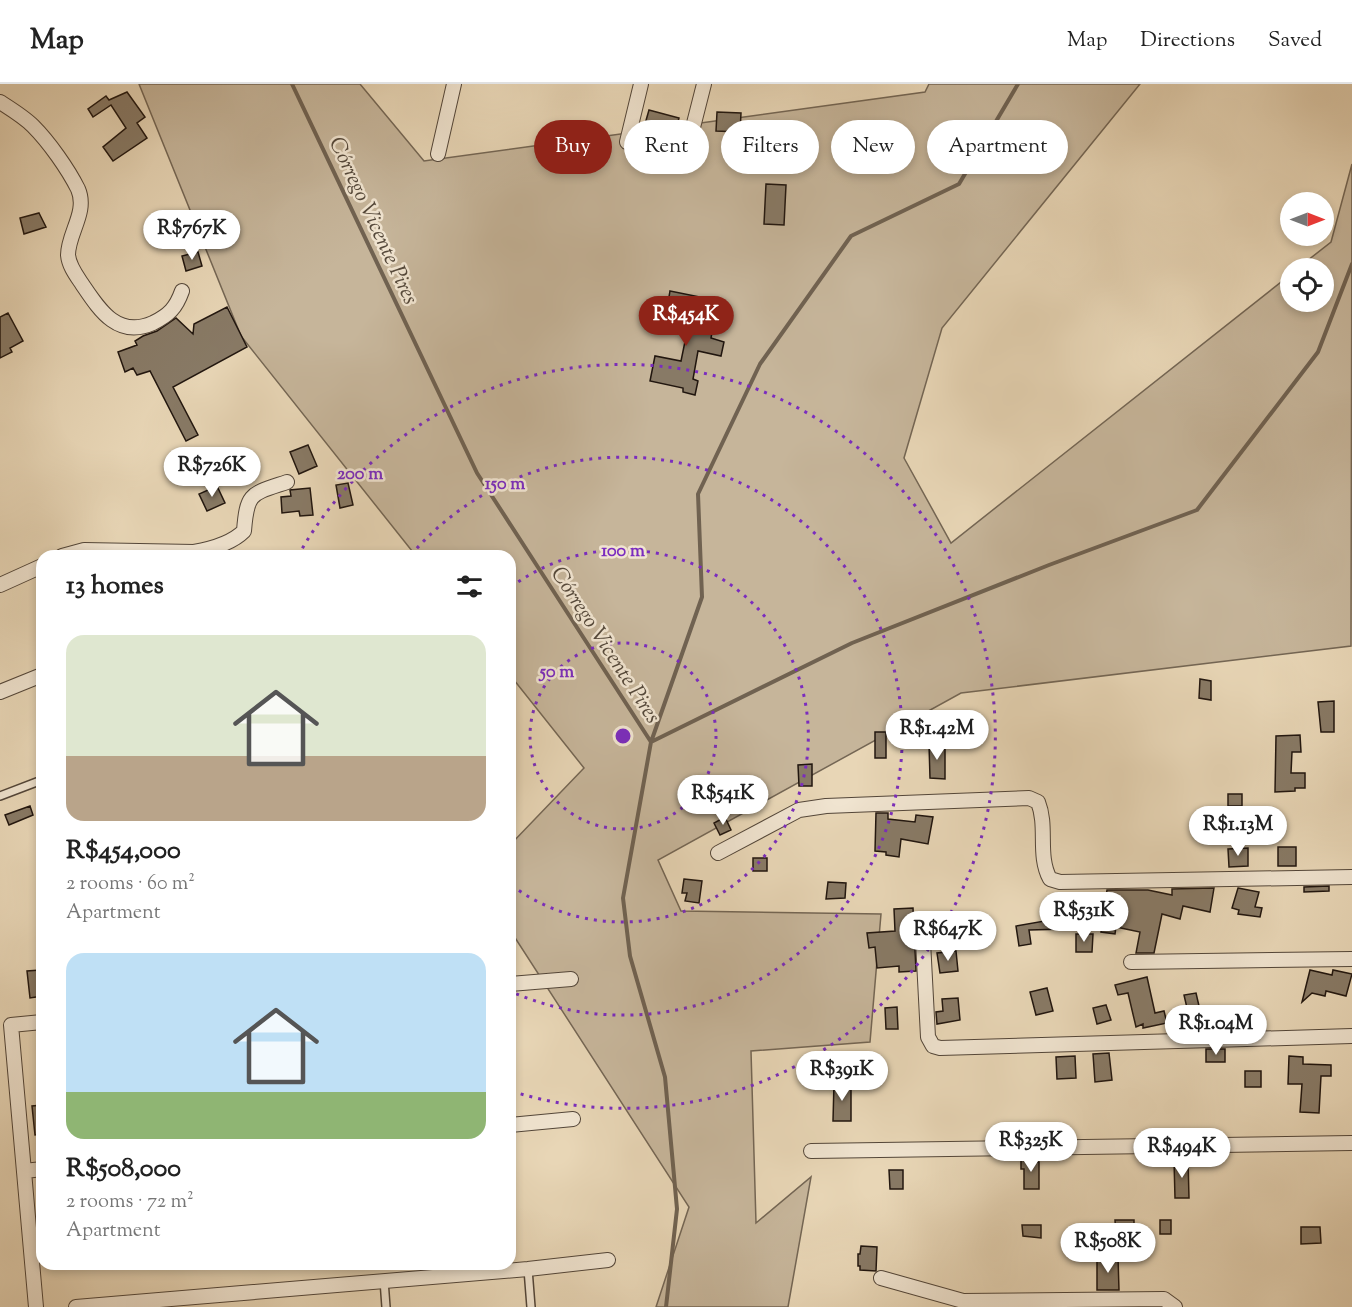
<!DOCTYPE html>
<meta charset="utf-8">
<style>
:root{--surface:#fff;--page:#f2f2f2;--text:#222;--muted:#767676;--line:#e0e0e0;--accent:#8f2418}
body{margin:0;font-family:"Sorts Mill Goudy",serif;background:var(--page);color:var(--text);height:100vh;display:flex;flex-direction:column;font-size:22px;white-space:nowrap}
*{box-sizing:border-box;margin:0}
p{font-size:20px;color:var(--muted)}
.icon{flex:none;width:33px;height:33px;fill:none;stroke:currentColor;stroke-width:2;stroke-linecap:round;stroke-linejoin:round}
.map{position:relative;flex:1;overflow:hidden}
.details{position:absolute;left:36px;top:466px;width:480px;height:720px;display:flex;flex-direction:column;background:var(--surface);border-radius:18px;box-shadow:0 3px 9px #0003}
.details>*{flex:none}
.top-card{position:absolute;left:534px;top:36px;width:570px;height:54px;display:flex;gap:12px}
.needle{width:39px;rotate:90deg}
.tools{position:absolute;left:1280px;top:108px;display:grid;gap:12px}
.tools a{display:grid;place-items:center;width:54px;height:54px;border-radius:50%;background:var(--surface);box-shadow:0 3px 9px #0003;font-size:30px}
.price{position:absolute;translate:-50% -51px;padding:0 14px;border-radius:21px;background:#fff;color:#222;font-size:20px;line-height:39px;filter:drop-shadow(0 2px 3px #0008)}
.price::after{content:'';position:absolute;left:50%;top:36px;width:18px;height:14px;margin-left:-9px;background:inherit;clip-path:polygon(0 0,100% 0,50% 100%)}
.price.on{background:var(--accent);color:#fff}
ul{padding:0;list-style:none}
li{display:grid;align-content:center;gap:12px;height:318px;padding:0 30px}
li span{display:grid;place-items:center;height:186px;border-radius:18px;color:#555}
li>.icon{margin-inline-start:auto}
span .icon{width:108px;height:108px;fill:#fffc;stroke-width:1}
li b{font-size:26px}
h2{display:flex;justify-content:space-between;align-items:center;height:72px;padding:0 30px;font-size:26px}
.chip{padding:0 21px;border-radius:27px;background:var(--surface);box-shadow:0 3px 9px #0003;font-size:21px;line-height:54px}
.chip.on{background:var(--accent);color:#fff}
header{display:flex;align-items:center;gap:36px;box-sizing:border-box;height:84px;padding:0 30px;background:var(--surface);border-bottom:2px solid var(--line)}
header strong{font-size:28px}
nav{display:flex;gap:33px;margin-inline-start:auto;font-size:21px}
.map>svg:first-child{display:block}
.green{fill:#c6b59a;stroke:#746654;stroke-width:1.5}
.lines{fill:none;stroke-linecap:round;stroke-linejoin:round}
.stream{stroke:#706251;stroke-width:4}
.building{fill:#887a66;stroke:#21160f;stroke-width:1.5}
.service-casing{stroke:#534639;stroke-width:10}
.minor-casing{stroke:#534639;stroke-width:16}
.service{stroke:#f0e4d0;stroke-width:7}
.minor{stroke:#f0e4d0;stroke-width:14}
.ring{fill:none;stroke:#7b2cbf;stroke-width:3;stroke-dasharray:3 6}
.labels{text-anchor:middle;stroke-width:5;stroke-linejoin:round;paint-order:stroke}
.water-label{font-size:22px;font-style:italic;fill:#55493b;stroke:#f0e4d0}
.centre{fill:#7b2cbf;stroke:#f0e4d0;stroke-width:3}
.ring-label{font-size:18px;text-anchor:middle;font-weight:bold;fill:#7b2cbf;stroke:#f0e4d0;stroke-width:5;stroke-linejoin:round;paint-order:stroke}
</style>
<header>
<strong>Map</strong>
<nav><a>Map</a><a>Directions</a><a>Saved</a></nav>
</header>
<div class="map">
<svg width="1352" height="1223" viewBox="0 0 1352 1223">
<rect width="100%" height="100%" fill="#e8d6b6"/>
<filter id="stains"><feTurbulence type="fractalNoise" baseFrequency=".00333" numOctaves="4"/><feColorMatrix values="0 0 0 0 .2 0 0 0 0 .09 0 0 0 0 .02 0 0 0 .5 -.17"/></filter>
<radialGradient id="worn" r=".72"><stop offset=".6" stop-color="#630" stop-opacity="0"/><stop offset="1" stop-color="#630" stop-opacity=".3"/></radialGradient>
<path class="green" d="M 139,0 L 360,0 L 424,77 L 925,8 L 929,0 L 1140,0 L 942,244 L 904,374 L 951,459 L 1290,191 L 1290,218 L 1323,218 L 1323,184 L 1298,184 L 1331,158 L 1352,80 L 1351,562 L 961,609 L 658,776 L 681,827 L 881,830 L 870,958 L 751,967 L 756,1139 L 811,1093 L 788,1223 L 656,1223 L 689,1123 L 510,846 L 510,761 L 584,684 L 510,591 L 510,472 L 416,472 L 241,252 Z"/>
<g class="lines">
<path class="stream" d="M 292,0 L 477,389 L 651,658 L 623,814 L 630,872 L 665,993 L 677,1125 L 666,1223
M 651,658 L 852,559 L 1049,481 L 1197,426 L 1318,268 L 1352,180
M 651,658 L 702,513 L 698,410 L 760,280 L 851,152 L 959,100 L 1018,0"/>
</g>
<path class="building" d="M 127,8 L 145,33 L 137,39 L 147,54 L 113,77 L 103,63 L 126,44 L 111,21 L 93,33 L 88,25 L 106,12 L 109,16 Z
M 649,26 L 679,34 L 675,48 L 666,46 L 664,56 L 647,51 L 650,41 L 645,40 Z
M 717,28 L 741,29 L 740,48 L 716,47 Z
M 766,100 L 786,101 L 784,141 L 764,140 Z
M 39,129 L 46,143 L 24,150 L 20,134 Z
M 198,168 L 202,182 L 186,187 L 182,172 Z
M 670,207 L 700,213 L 694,240 L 713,243 L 711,254 L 724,258 L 721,272 L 698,267 L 693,295 L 698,297 L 695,311 L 683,308 L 683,304 L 650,297 L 655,272 L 681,277 L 688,243 L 683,243 L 686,229 L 667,225 Z
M 227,223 L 247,263 L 173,303 L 198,351 L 186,357 L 150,287 L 137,291 L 133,284 L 125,288 L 118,268 L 137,261 L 135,257 L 143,252 L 157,247 L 176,234 L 193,250 L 194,240 Z
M 8,229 L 23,257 L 10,264 L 12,268 L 0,274 L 0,233 Z
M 308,361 L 317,382 L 299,390 L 290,368 Z
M 348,399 L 353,421 L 340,424 L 336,401 Z
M 217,402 L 225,419 L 207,427 L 199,410 Z
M 310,404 L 313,431 L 300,432 L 299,427 L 282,429 L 281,413 L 291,412 L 290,406 Z
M 1200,595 L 1211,597 L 1211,616 L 1199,614 Z
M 1334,617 L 1334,648 L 1321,648 L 1318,618 Z
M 936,636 L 937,657 L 910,658 L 909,637 Z
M 875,648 L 886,648 L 886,674 L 875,674 Z
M 1300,651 L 1301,668 L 1292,668 L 1291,689 L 1305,689 L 1305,704 L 1295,704 L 1295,707 L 1275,708 L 1276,652 Z
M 929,660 L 945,660 L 945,695 L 930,694 Z
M 812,680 L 812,702 L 799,702 L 798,681 Z
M 1228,710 L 1242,710 L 1242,722 L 1228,722 Z
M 30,722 L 33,731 L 9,741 L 5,731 Z
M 1215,727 L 1235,727 L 1235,742 L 1215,743 Z
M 876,729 L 888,729 L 888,735 L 915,738 L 916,731 L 933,733 L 928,760 L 901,755 L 899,773 L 886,771 L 886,768 L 875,767 Z
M 725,733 L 731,746 L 720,751 L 714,739 Z
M 1278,763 L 1296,763 L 1296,782 L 1278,782 Z
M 1248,764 L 1248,782 L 1229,783 L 1228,765 Z
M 753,774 L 767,774 L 767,787 L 753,787 Z
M 684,795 L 702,797 L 699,819 L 685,817 L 687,809 L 682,809 Z
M 828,798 L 846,799 L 845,814 L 826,815 Z
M 1329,802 L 1329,807 L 1304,808 L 1304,803 Z
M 1214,804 L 1210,828 L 1183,822 L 1180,835 L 1162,830 L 1154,869 L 1136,869 L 1140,848 L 1116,843 L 1115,850 L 1101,848 L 1107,806 L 1148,806 L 1172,811 L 1172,805 Z
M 1238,804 L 1259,808 L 1255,823 L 1262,824 L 1260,833 L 1238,830 L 1239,826 L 1232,824 Z
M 1086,815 L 1083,828 L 1063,824 L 1066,845 L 1029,846 L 1031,860 L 1019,862 L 1016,842 L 1045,837 L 1043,821 Z
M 913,824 L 916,887 L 899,888 L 899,882 L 877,884 L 875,863 L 869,864 L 867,849 L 895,847 L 894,825 Z
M 1076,850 L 1093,850 L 1092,868 L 1076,868 Z
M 956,867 L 958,887 L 940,889 L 937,869 Z
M 40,886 L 42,912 L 30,914 L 27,887 Z
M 1310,886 L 1332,891 L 1333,886 L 1352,890 L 1346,912 L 1326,907 L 1325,912 L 1312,909 L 1302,918 Z
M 1147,893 L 1155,929 L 1164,927 L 1167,939 L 1143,944 L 1143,940 L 1136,943 L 1128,909 L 1118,911 L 1115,901 Z
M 1047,904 L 1053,927 L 1036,931 L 1030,908 Z
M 1196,909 L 1199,922 L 1187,924 L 1184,911 Z
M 958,914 L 960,936 L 937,940 L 936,928 L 943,927 L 942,915 Z
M 1106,921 L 1111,936 L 1097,940 L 1093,924 Z
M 897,923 L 898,945 L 886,945 L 885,924 Z
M 1206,965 L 1225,965 L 1225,978 L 1206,978 Z
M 1109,969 L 1112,996 L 1095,998 L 1093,970 Z
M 1075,972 L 1076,994 L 1057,995 L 1056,973 Z
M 1289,972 L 1303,973 L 1303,980 L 1331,981 L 1331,992 L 1321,992 L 1319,1029 L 1300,1028 L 1302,1000 L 1288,1000 Z
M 1245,987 L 1261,987 L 1261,1003 L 1245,1003 Z
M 834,999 L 851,999 L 851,1037 L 833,1037 Z
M 42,1021 L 42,1050 L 35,1051 L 32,1022 Z
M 1021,1073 L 1031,1073 L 1031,1078 L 1039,1078 L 1039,1105 L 1024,1105 L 1024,1085 L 1021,1085 Z
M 1188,1075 L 1189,1114 L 1175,1114 L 1174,1076 Z
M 889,1086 L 903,1086 L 903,1105 L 890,1105 Z
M 1115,1136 L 1134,1136 L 1134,1151 L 1116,1152 Z
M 1160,1136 L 1171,1136 L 1171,1150 L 1160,1150 Z
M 1022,1141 L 1041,1141 L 1041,1154 L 1023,1152 Z
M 1301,1143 L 1320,1143 L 1321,1159 L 1301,1160 Z
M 861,1162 L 877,1163 L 876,1187 L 860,1186 L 860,1182 L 858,1182 L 858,1170 L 860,1170 Z
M 1097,1173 L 1118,1173 L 1119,1206 L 1097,1206 Z"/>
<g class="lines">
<g class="service-casing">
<path id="service" d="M 0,712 L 42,696
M 528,1185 L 531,1223
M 384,1196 L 386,1223"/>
</g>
<g class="minor-casing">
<path id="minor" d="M 0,18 C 11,25 24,33 33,42 C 49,58 68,85 78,105 C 88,128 68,149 68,171 C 69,182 76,191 82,200 C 99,225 117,255 153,239 C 169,231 176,224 182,207
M 627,58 L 641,0
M 689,59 L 704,0
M 438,70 L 454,0
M 62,472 L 84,466 L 194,468 C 211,465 231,460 244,447 C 247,408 251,410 287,398
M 0,501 L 42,482
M 0,608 L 42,591
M 718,769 L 799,726 L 826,722 L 1029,714 L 1038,718 C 1048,743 1037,771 1050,795 L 1060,798 L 1352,793
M 922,838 L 928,953 L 933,962 L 940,964 L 1352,952
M 1131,878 L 1352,875
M 510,900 L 571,895
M 510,1041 L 573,1035
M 811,1067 L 1352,1059
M 25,1087 L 42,1085
M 881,1194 L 963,1217 L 1164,1215 L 1175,1223
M 36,1223 L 11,941 L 42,938
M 76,1223 L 528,1185 L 608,1176"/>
</g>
<use href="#service" class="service"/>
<use href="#minor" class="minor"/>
</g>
<g class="ring">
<circle cx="623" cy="652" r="93"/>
<path d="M511 503A186 186 0 1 1 511 801"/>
<path d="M411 471A279 279 0 1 1 512 908"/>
<path d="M298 472A372 372 0 1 1 511 1007"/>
</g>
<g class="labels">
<g class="water-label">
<text transform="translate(375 136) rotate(65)" y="8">Córrego Vicente Pires</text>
<text transform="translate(607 560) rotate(57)" y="8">Córrego Vicente Pires</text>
</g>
</g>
<circle cx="623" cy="652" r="9" class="centre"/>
<g class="ring-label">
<text x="360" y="395">200 m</text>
<text x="505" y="405">150 m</text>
<text x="623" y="472">100 m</text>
<text x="557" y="593">50 m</text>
</g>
<rect width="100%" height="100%" filter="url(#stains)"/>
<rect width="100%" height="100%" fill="url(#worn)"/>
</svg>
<div class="tools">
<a><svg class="needle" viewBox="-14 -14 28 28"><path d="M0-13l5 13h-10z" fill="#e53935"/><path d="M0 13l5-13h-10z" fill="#767676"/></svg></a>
<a><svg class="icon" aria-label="locate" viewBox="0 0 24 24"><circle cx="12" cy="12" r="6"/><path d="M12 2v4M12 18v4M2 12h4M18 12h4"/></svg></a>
</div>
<b class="price" style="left:192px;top:177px">R$767K</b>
<b class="price on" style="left:686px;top:263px">R$454K</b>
<b class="price" style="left:212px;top:414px">R$726K</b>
<b class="price" style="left:937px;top:677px">R$1.42M</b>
<b class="price" style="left:723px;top:742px">R$541K</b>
<b class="price" style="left:1238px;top:773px">R$1.13M</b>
<b class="price" style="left:1084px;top:859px">R$531K</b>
<b class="price" style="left:948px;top:878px">R$647K</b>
<b class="price" style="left:1216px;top:972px">R$1.04M</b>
<b class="price" style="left:842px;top:1018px">R$391K</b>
<b class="price" style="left:1031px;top:1089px">R$325K</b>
<b class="price" style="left:1182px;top:1095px">R$494K</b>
<b class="price" style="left:1108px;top:1190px">R$508K</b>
<div class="top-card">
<a class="chip on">Buy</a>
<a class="chip">Rent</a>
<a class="chip">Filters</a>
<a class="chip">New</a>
<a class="chip">Apartment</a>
</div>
<section class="details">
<h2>13 homes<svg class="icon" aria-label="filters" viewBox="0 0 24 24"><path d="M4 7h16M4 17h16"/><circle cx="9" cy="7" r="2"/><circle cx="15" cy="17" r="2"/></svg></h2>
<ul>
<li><span style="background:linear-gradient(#dfe7d0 65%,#b9a48a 0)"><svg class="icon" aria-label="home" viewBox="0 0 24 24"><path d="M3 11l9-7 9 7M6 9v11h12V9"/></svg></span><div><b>R$454,000</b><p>2 rooms · 60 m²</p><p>Apartment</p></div></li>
<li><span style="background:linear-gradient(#bfe0f5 75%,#8fb573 0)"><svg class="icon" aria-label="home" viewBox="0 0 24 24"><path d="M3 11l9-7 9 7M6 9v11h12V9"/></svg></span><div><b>R$508,000</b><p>2 rooms · 72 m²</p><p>Apartment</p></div></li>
</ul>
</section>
</div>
